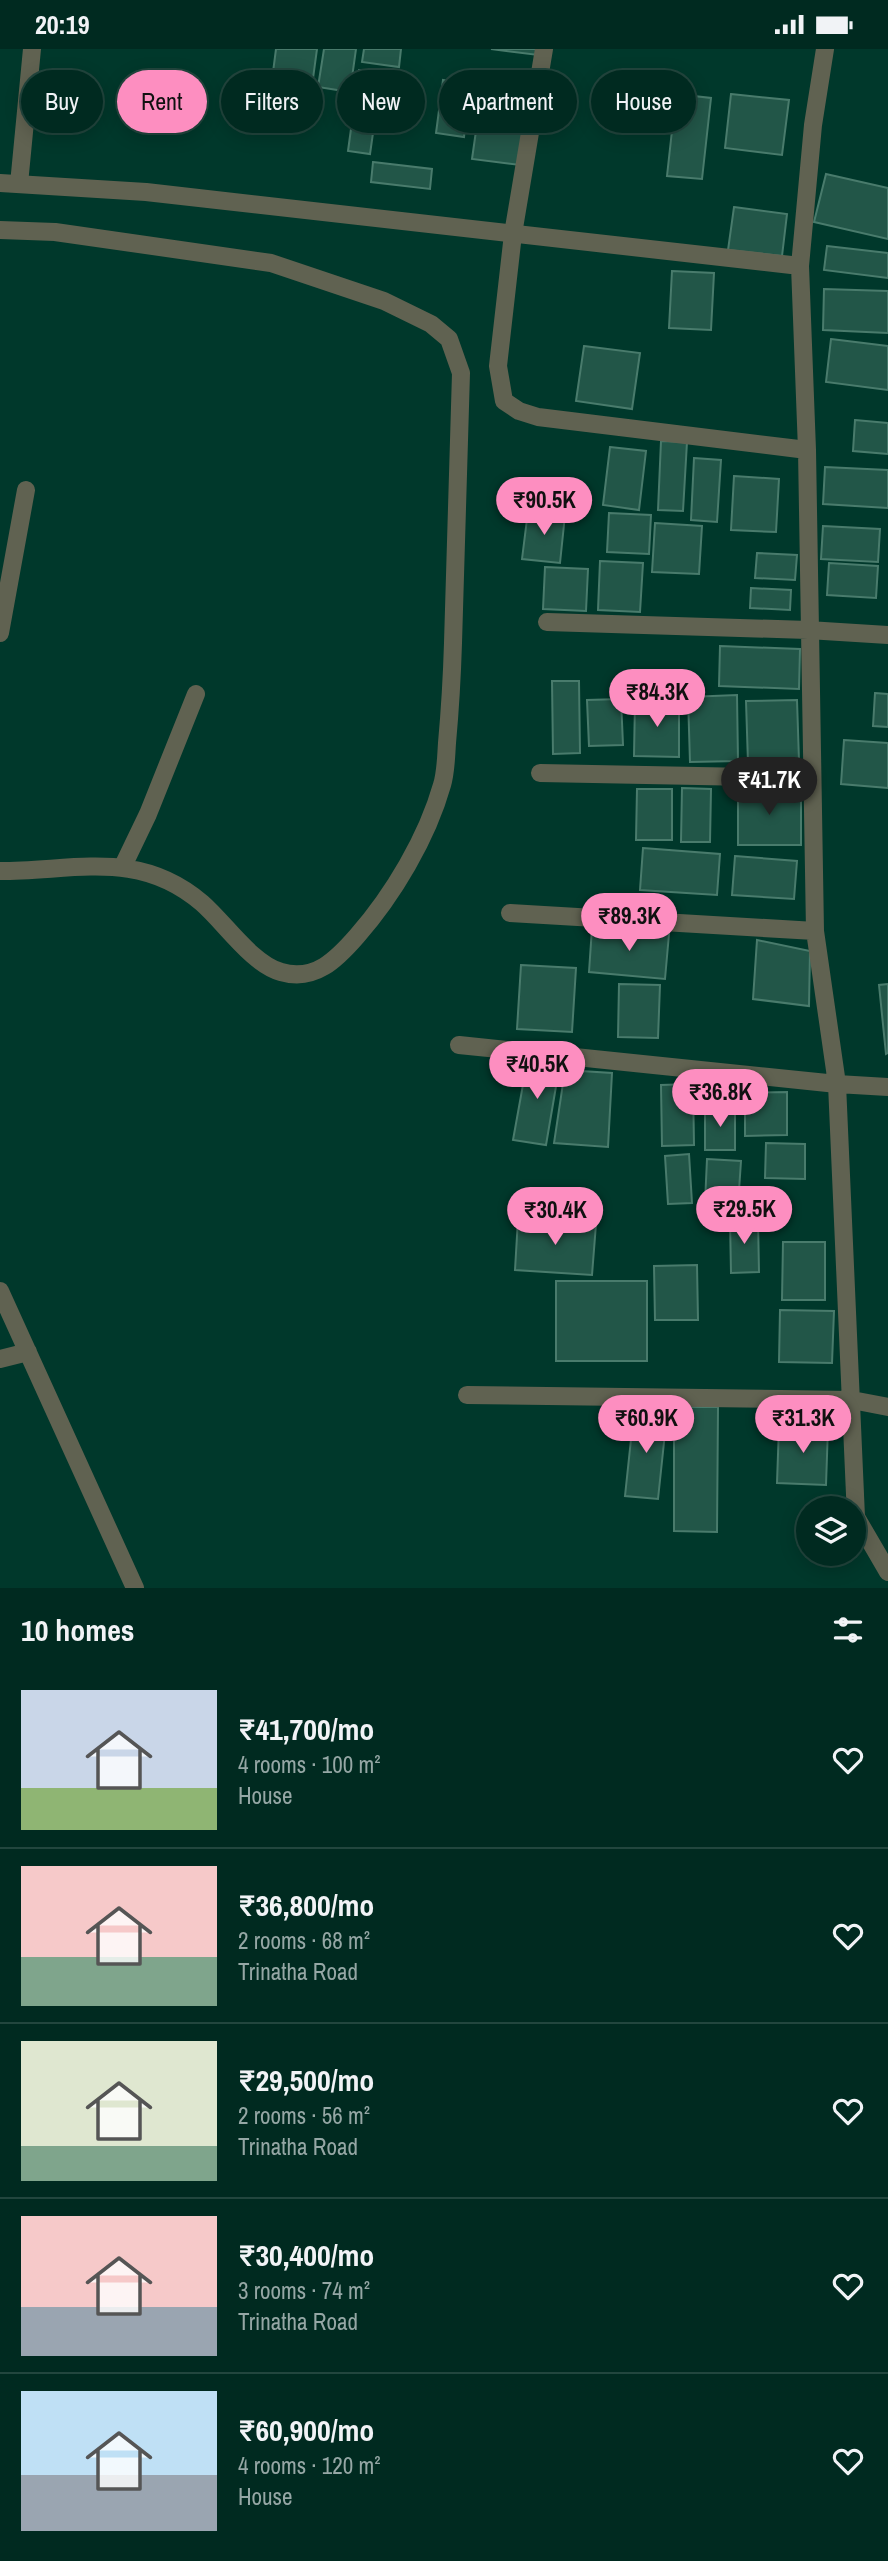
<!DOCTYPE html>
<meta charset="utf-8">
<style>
:root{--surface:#002a20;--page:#0a3229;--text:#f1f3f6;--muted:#95a7a5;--line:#22463e;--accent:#fd8ec0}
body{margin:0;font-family:"Archivo Narrow",sans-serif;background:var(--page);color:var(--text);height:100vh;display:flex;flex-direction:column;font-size:26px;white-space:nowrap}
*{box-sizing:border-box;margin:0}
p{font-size:23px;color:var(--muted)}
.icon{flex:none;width:38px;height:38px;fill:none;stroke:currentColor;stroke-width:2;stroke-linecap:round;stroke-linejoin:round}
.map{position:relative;height:1539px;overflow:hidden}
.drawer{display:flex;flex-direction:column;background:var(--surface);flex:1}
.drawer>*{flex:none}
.banner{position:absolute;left:21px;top:21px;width:847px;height:63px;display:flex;gap:14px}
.tools{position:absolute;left:796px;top:1447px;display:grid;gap:14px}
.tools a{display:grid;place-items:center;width:70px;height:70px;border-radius:50%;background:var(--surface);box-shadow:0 4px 18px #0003,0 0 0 2px var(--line);font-size:35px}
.price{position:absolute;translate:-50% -60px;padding:0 16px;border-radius:24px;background:var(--accent);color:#111;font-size:23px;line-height:46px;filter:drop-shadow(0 2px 4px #0008)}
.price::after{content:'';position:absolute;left:50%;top:42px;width:21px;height:16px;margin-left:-10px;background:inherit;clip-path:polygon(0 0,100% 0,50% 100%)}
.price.current{background:#222;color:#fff}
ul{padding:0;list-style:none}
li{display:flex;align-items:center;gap:21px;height:175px;padding:0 21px}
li+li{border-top:2px solid var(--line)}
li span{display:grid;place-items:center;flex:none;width:196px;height:140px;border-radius:0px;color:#555}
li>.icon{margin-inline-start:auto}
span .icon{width:84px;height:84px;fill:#fffc;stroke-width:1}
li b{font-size:30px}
h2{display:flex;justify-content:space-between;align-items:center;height:84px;padding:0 21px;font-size:30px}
.pill{padding:0 24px;border-radius:32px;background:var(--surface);box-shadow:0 4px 18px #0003,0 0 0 2px var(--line);font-size:24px;line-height:63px}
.pill.current{background:var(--accent);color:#111}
.status{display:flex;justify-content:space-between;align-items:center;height:49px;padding:0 35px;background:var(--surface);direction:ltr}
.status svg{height:19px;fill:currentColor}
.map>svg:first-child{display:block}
.building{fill:#225648;stroke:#497b6c;stroke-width:2}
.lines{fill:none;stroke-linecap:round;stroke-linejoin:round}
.minor{stroke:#606251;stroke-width:18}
</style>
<div class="status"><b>20:19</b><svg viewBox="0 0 49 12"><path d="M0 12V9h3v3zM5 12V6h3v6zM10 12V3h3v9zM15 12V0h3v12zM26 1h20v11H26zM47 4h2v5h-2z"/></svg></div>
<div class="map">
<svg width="888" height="1539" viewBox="0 0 888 1539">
<rect width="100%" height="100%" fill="#00382b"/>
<path class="building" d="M 276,0 L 317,0 L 309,59 L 269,54 Z
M 324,0 L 356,0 L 350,43 L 318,38 Z
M 364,0 L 401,0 L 399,18 L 362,13 Z
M 491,0 L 539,0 L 538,6 Z
M 359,21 L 399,26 L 393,65 L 376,63 L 370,105 L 348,102 Z
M 443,31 L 470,35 L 464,88 L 436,84 Z
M 482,40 L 529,46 L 520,116 L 472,110 Z
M 676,45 L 711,49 L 702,130 L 667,127 Z
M 731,45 L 789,51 L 782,106 L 725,99 Z
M 373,113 L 432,120 L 430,140 L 371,133 Z
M 826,125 L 888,139 L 888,190 L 814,173 Z
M 734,158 L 787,165 L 782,207 L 728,201 Z
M 827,197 L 888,204 L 888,229 L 824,221 Z
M 672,222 L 714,224 L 711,281 L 669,279 Z
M 824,240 L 888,242 L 888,284 L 823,281 Z
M 831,290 L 888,297 L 888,341 L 826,333 Z
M 584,297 L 640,304 L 632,360 L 576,352 Z
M 855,371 L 888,374 L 888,405 L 853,402 Z
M 661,392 L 687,393 L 683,462 L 658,461 Z
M 610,398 L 646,402 L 639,461 L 603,456 Z
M 694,409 L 721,411 L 717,473 L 691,471 Z
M 825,418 L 888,421 L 888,459 L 823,455 Z
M 734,427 L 779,430 L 776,483 L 731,481 Z
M 528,462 L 565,466 L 560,514 L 522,510 Z
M 609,464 L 651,466 L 649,505 L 607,503 Z
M 655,474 L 702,477 L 699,525 L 652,523 Z
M 823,477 L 880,480 L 878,513 L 821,510 Z
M 757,504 L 797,506 L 795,531 L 755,529 Z
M 600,512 L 643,514 L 640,563 L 598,561 Z
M 829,514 L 878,517 L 876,549 L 827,546 Z
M 545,518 L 588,520 L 586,562 L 543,560 Z
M 751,539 L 791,541 L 790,561 L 750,559 Z
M 720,597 L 800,600 L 799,640 L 719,637 Z
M 552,632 L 579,632 L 580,704 L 553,705 Z
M 875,644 L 888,645 L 888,678 L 873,677 Z
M 737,646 L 738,712 L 690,713 L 688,648 Z
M 621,650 L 623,696 L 589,697 L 587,651 Z
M 797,651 L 799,712 L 748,714 L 746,652 Z
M 635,652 L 679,653 L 679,708 L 634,707 Z
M 844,691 L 888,694 L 888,739 L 841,735 Z
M 682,739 L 711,740 L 710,793 L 681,793 Z
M 637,740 L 672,740 L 672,791 L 636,791 Z
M 738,741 L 801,741 L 801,796 L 738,796 Z
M 643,799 L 720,805 L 717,846 L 640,841 Z
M 735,807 L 797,812 L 794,850 L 732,846 Z
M 592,879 L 669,885 L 665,930 L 589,923 Z
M 757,891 L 810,902 L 809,957 L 753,950 Z
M 521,916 L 576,919 L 572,983 L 517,980 Z
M 619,935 L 660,936 L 658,989 L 618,988 Z
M 888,935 L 888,1004 L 886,1005 L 879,936 Z
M 528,1008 L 560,1014 L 546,1096 L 513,1091 Z
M 565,1021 L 612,1024 L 608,1098 L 554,1094 Z
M 693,1035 L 694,1096 L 662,1097 L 661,1036 Z
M 787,1043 L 787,1086 L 745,1087 L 745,1044 Z
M 705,1058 L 735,1058 L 735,1101 L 705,1101 Z
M 766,1094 L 805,1095 L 805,1130 L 765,1129 Z
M 689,1105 L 692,1154 L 668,1155 L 665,1107 Z
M 707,1110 L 741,1112 L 738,1156 L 705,1154 Z
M 518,1170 L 596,1175 L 592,1226 L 515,1221 Z
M 758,1170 L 759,1223 L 731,1224 L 730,1171 Z
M 783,1193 L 825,1193 L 825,1251 L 782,1251 Z
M 697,1216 L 698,1271 L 655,1271 L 654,1217 Z
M 556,1232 L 647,1232 L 647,1312 L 556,1312 Z
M 780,1261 L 834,1262 L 832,1314 L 779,1313 Z
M 674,1358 L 718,1358 L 717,1483 L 674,1482 Z
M 634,1362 L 667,1365 L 658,1450 L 625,1447 Z
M 779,1377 L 828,1378 L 826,1436 L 777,1434 Z"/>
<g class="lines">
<path class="minor" d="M 544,0 L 513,185 L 498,317 L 504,352 L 519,362 L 538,368 L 807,401
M 0,134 L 146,143 L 800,217 L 807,401 L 815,882 L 837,1035 L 856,1468 L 888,1523
M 19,135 L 32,0
M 0,181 L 55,183 L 271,214 L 384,252 L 431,275 L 449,290 L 461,324 C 458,414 455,504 453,594 C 452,627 450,661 447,694 C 446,708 446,723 442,736 C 427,789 393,846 357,887 C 337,910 315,933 281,923 C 252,915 225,874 202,854 C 139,800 76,822 0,822
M 800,217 L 813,76 L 825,0
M 547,573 L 808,581 L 888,586
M 0,584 L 26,441
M 540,724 L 811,729
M 123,817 L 148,765 L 196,645
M 510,864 L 815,882
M 459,996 L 837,1035 L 888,1038
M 0,1242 L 135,1539
M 0,1310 L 28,1303
M 467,1346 L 852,1351 L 888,1358"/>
</g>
</svg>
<div class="tools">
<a><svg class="icon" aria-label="layers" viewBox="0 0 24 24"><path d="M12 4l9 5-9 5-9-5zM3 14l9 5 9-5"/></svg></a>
</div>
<b class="price" style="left:544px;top:488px">₹90.5K</b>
<b class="price" style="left:657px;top:680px">₹84.3K</b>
<b class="price current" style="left:769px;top:768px">₹41.7K</b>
<b class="price" style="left:629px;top:904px">₹89.3K</b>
<b class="price" style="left:537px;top:1052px">₹40.5K</b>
<b class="price" style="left:720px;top:1080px">₹36.8K</b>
<b class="price" style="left:744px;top:1197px">₹29.5K</b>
<b class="price" style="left:555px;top:1198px">₹30.4K</b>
<b class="price" style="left:646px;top:1406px">₹60.9K</b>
<b class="price" style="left:803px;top:1406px">₹31.3K</b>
<div class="banner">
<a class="pill">Buy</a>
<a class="pill current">Rent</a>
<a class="pill">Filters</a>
<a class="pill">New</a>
<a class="pill">Apartment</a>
<a class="pill">House</a>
</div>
</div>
<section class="drawer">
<h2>10 homes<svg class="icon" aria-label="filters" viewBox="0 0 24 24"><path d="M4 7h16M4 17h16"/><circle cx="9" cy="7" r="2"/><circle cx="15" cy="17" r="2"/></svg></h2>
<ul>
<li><span style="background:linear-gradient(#c9d6e8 70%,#8fb573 0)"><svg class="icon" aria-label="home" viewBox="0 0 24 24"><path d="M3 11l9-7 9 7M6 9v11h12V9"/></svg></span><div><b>₹41,700/mo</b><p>4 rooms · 100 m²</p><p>House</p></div><svg class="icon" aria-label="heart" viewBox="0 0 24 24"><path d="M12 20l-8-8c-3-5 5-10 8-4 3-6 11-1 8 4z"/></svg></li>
<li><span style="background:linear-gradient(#f6c9c9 65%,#7fa58c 0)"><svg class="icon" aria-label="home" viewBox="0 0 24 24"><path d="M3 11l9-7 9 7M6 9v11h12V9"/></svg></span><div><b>₹36,800/mo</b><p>2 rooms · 68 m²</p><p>Trinatha Road</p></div><svg class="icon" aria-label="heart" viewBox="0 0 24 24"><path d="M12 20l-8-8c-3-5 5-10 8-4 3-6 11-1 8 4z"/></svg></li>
<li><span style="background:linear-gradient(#dfe7d0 75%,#7fa58c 0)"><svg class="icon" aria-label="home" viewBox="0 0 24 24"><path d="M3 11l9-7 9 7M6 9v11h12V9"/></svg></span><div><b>₹29,500/mo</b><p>2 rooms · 56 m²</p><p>Trinatha Road</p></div><svg class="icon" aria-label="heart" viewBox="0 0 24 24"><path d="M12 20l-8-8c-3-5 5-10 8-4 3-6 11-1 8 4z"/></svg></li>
<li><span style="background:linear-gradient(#f6c9c9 65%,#9aa5b1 0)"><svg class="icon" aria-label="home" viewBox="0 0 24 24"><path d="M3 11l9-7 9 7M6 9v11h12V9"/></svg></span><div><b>₹30,400/mo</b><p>3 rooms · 74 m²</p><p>Trinatha Road</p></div><svg class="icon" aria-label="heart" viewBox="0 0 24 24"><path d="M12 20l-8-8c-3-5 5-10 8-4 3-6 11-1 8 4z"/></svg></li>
<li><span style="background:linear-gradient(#bfe0f5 60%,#9aa5b1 0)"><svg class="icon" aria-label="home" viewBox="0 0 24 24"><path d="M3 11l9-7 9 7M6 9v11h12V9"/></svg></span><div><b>₹60,900/mo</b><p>4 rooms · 120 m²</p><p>House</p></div><svg class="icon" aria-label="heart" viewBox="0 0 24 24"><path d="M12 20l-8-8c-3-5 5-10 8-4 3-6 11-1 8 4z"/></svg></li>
</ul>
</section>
